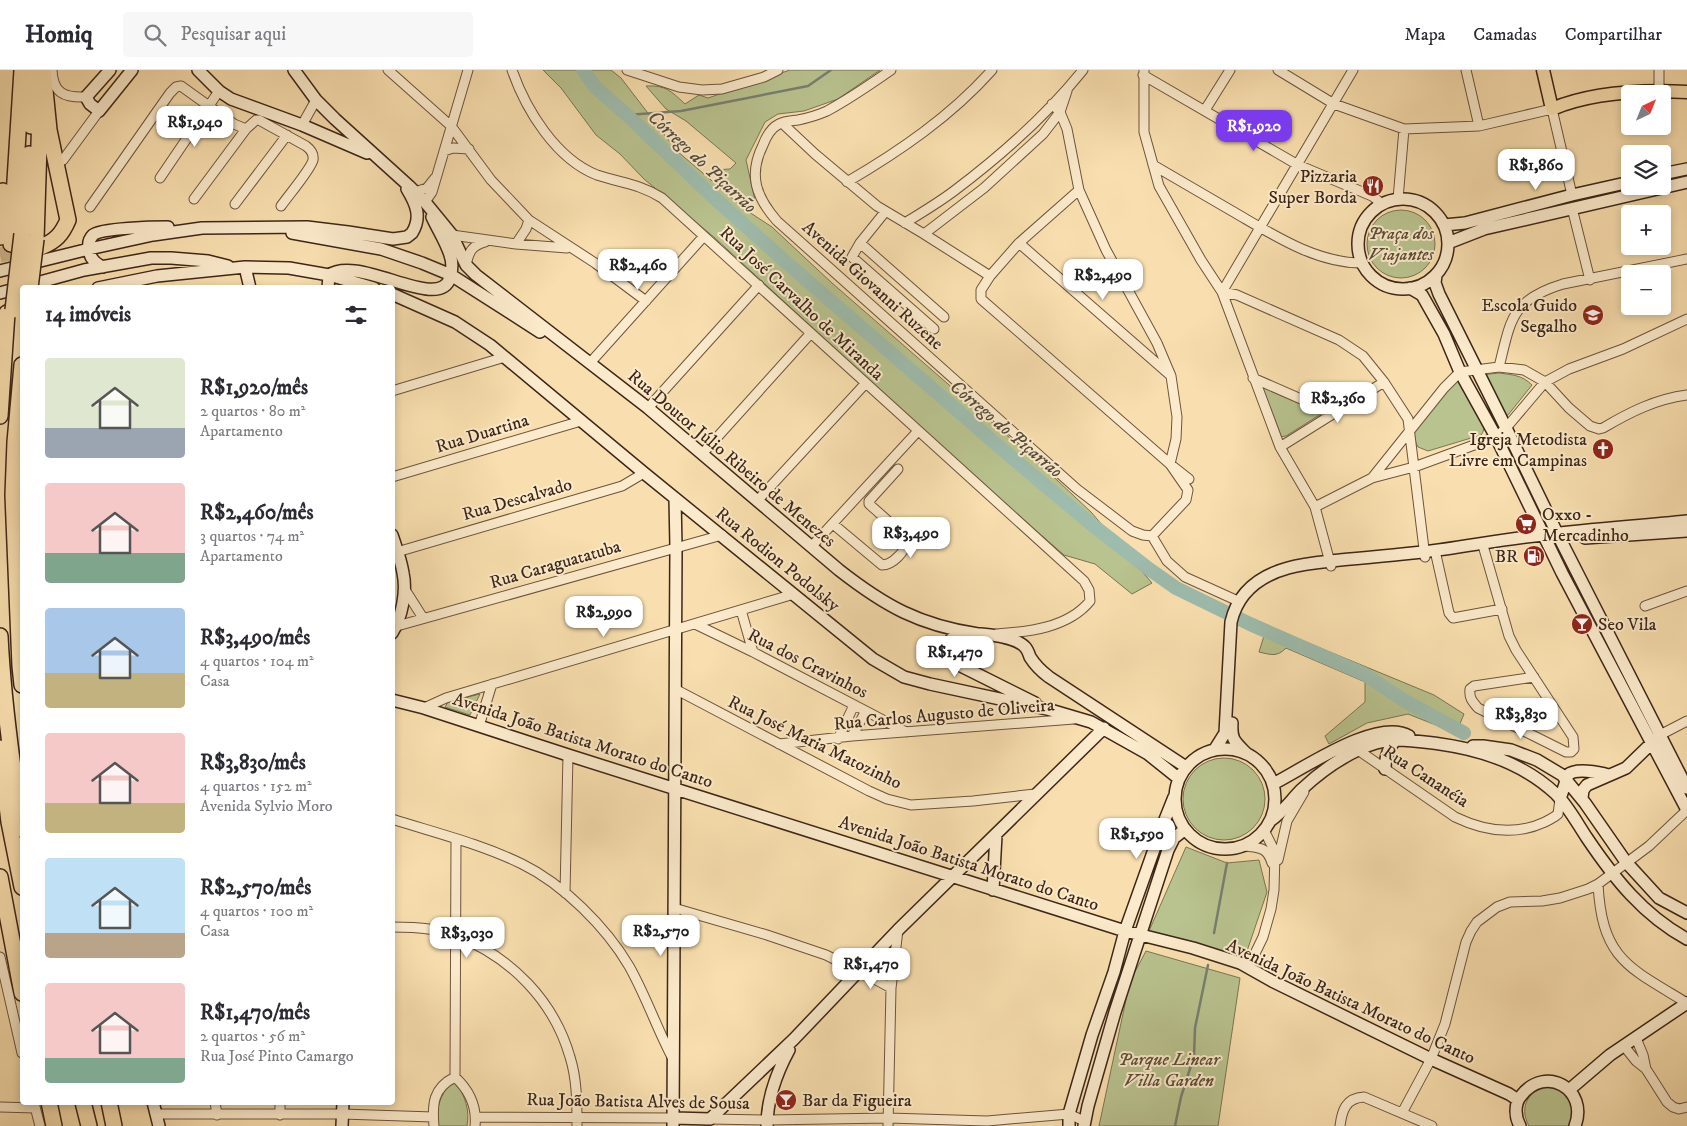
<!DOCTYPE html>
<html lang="pt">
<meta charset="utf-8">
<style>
:root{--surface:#fff;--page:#f7f7f7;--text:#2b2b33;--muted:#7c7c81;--line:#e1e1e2;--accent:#7c3aed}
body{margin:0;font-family:"IM FELL DW Pica",serif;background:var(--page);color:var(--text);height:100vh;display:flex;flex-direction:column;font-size:19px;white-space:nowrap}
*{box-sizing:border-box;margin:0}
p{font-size:16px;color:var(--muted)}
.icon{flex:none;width:28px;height:28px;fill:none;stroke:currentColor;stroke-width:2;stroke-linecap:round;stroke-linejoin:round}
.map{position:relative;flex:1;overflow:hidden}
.side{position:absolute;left:20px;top:215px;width:375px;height:820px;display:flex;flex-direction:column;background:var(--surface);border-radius:5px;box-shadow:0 2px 8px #0003}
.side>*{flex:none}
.needle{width:32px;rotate:43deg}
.controls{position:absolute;left:1621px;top:15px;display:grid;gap:10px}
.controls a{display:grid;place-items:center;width:50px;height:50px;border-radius:5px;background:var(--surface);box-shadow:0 2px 8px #0003;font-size:25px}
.price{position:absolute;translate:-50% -42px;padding:0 11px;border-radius:10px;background:#fff;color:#222;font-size:16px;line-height:32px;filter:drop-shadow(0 1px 2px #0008)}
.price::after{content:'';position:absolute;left:50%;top:30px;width:15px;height:11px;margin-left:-8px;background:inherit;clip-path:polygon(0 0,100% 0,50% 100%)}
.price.current{background:var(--accent);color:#fff}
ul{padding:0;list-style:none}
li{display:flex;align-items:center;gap:15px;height:125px;padding:0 25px}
li span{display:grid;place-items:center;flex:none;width:140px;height:100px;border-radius:5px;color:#555}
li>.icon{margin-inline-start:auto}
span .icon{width:60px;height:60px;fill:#fffc;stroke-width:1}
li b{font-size:21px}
h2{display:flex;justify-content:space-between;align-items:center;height:60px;padding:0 25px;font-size:21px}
header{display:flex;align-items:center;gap:30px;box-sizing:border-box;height:70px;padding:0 25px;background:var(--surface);border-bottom:1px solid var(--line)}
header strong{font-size:24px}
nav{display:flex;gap:28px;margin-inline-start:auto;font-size:18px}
.search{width:350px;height:45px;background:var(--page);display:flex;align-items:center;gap:12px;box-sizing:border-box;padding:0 18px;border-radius:5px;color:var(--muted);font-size:19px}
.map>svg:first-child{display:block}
.green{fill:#b9c38f;stroke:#7b7454}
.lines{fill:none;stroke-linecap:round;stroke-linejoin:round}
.stream{stroke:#778071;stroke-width:2.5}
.river{stroke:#9ebcad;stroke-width:14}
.highway-tunnel{stroke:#d3ba91;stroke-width:15;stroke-dasharray:15 8;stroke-linecap:butt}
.street-casing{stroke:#6c543e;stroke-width:11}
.secondary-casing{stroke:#3d2618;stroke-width:14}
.primary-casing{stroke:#3d2618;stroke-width:15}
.highway-casing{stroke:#3d2618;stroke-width:18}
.street{stroke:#fbeacb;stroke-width:9}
.secondary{stroke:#fbeacb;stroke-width:11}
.primary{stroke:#f9dfaf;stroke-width:12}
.highway{stroke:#f9dfaf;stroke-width:15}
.highway-bridge-casing{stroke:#3d2618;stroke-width:18;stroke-linecap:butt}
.highway-bridge{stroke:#f9dfaf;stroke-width:15}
.labels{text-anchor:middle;stroke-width:4;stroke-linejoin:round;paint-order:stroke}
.poi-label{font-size:18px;fill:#3d2618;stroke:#fbeacb;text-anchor:end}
.park-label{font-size:18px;font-style:italic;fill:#5c4d36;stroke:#fbeacb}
.street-label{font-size:18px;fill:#3d2618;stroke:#fbeacb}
.water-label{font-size:19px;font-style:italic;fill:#554c3d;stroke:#fbeacb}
</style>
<header>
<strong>Homiq</strong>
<div class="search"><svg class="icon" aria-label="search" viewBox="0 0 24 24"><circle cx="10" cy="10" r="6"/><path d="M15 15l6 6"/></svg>Pesquisar aqui</div>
<nav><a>Mapa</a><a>Camadas</a><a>Compartilhar</a></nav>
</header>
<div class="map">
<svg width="1687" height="1056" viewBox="0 0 1687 1056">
<rect width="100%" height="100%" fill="#f9dfaf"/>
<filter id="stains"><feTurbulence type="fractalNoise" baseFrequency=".004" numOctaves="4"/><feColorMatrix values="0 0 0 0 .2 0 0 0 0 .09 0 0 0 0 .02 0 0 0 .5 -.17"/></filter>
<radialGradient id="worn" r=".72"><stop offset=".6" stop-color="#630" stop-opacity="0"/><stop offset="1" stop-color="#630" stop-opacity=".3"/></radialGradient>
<path class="green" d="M 543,0 L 611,0 L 621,8 L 677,81 L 746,140 L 772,157 L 832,213 L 1041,395 L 1091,442 L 1152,513 L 1132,524 L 1095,494 L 1064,485 L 972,405 L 715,168 L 644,109 L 620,84 L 596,65 L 561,18 Z
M 790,0 L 880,0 L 838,29 L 804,41 L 778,44 L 765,52 L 746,90 L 755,130 L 742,127 L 714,100 L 730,99 L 736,93 L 686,51 L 666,39 L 646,16 C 666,15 671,21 685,34 L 699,25 L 708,28 Z
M1367 174a34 34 0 1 1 68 0a34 34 0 1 1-68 0Z
M 1499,303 C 1513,305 1522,305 1532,315 L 1508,345 L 1502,346 L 1481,305 Z
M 1455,311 L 1459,311 L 1483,354 C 1484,359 1484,361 1481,365 L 1428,381 L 1418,377 L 1415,371 L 1414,365 L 1416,358 Z
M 1264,315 L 1318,338 L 1321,344 L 1286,366 L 1279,367 L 1262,317 Z
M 1267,556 L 1434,625 L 1464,644 L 1456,663 L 1408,644 L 1367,653 L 1329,674 L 1325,666 L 1365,632 L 1365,612 L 1286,578 C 1277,587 1272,585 1259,582 Z
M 480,624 L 470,645 L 445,637 L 448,632 Z
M1183 729a41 41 0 1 1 82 0a41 41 0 1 1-82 0Z
M 1186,777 L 1227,793 L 1259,790 L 1267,822 L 1245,887 L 1149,861 Z
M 1146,881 L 1240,908 L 1218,1056 L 1099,1056 L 1130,911 Z
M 451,1013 L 456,1013 C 465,1026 470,1040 467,1056 L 438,1056 C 435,1040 440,1025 451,1013 Z
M 1551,1016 L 1566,1022 L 1574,1037 L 1570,1056 L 1529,1056 C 1518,1036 1529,1019 1551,1016 Z"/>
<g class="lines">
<path class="stream" d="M 627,45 L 681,41 L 808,16 L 831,0
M 1214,863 L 1227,793
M 1175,1056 L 1181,1027 L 1194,986 L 1195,958 L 1208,895"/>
<path class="river" d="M 583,0 L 595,17 L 627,45 L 711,125 L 787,193 L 1010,386 L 1090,453 L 1149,499 L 1176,518 L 1250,554 L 1364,604 L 1405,631 L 1464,663"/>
<path class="highway-tunnel" d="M 0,185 L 33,178"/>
<g class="street-casing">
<path id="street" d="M 52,0 C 53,23 64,28 86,27
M 388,0 L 451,56 L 491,110 L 529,150 L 595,193 L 646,231
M 512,0 C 526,40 556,89 597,105 C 621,113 640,114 662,128 L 1084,511 L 1089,520 L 1090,531 C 1068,558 1028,562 996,564
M 627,0 L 679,17 L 702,20 L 722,19 L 764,7 L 778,0
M 891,0 C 871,14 849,29 827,41 C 818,45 808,48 798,50 C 791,51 785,51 779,54 C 771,58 766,67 763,75 C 748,105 756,127 777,151 L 1077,419 L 1132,461 L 1143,465 L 1152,466
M 1144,0 L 1144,62 L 1159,116 L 1201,190 L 1222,222 L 1280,377 L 1315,437 L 1331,496
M 1278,0 L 1334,34 L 1404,59 L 1479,56 L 1552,39 L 1572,125
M 1353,0 L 1222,222 L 1237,225 L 1339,270 L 1363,286 L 1384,312 L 1408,349 L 1425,487
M 1466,0 L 1479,56
M 1143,5 L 1298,95 L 1372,126 L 1381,133
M 1659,20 L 1659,0
M 1052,34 L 1060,42 L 1067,59 L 1079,120 L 1106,180 L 1157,273 L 1171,306 L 1177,347 L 1176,369 L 1170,394 L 1188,420 L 1186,430 L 1152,466
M 1205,40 L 1230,0
M 782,53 L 815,84 L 877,136 L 924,164 L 990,206
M 302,55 L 316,30
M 444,81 L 453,78 L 469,79
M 63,90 L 99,41
M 1153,95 C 1179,110 1206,126 1232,141 C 1272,164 1315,193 1362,193
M 160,108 L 219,21
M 847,112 C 900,81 951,46 992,0
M 1079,120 L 1019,173 L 990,206 L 981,220 L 981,229 L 1170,394 L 1189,409
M 415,122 L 427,118 L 435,108
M 194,129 L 246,59
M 1398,129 L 1404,59
M 425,132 L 432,122 L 468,0
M 235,134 L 287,65
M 90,137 L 170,23 L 176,17 L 181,16 L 234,54 L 246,59 L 256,50 L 259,50 L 306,76 C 310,79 314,84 313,90 C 311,99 288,126 281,136
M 1572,138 L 1590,210
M 885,142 L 860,173 L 852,187 L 934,259
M 905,153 C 921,143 938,133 954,121 C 999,87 1047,45 1083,0
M 924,164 L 984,118 L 1043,64 L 1060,42 L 1067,21
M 452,165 L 516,174 L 567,178
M 860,173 L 944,247
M 1019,173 L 1169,304
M 516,174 L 526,159 L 529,150
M 466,195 C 469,182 471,176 485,172
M 590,293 L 704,166
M 1499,297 C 1511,249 1511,230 1563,214 L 1687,189
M 1253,308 L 1333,343
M 392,321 L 505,287
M 648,338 L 759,215
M 1280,377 L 1384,312
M 702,384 L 811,263
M 392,407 L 581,351
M 1372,408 L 1444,318 L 1460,302 L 1499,297 L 1524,300 L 1545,312 L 1569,338 L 1590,356 L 1599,359 L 1603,358 C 1630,342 1656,329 1687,325
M 757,431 L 865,314
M 1315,437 L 1372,408 L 1414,397 L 1496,367 L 1506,358 L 1545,312 L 1569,299 L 1623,279 L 1687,249
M 833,454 L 882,495 C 893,495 905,481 908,471 L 906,467 L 869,434 L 869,431 L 898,399
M 1152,466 L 1167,491 L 1185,507 L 1238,531
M 811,477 L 918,361
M 1484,479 L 1509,566 L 1516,580 L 1573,667 L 1574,679 L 1571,682 L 1566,682 L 1478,638 C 1472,631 1469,628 1470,619 L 1474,616 L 1534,607
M 397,482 L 622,416 L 644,403
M 1436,485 L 1449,543 L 1453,548 L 1502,539
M 404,518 L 423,548
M 1645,536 L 1687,521
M 741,540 L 753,582
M 695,554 L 753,582 L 906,662
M 397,556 L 722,465
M 675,619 L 869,721 L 887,729 L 911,735 L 973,731 L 1035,724
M 424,638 L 446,628 L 794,524
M 479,656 L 492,614
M 1660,665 L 1687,651
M 852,666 L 866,641
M 838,669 L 854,635
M 779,674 L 852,666 L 1074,649
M 1355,678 L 1455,747 C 1484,761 1515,766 1545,752 C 1550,749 1554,748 1558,744 L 1560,729
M 392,749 C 436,763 481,774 522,794 C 563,814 606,857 629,896 C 646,926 657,959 673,989
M 1245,776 C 1260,778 1267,777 1272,793
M 1278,790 L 1287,751 L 1304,722
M 1598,814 C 1602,889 1628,897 1687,933
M 565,823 L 568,685
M 674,838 L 767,865 L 826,885 L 840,892 L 856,904 L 867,905 L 891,918
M 392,857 C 412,857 439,858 457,866 C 511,887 554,931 570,987 C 577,1009 577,1033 577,1056
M 0,887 L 22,983
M 1248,898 L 1263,867 L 1271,839 L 1274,820 L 1275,782 L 1264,760
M 1636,968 L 1643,985 L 1646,999
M 1624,976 L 1636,991 L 1646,999 L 1667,1032 L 1673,1037 L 1679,1039 L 1687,1037
M 455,1007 L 456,770
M 215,1032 L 217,1045
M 34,1033 L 40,1056
M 0,1037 L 35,1038
M 1402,1043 L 1431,989 L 1445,954 L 1466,872 L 1471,861 L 1477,852 L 1497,837 L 1510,832 L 1542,831 L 1560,828 L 1588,819 L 1598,814 L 1649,776 L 1687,740
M 156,1044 L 342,1044 L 433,1047
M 280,1045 L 280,1032
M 476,1047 L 674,1048
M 710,1049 L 767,1050 L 888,1048 L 987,1051 L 1069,1044 L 1084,1051
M 434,1056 C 432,1034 433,1018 455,1007 C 469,1020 477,1037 475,1056
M 888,1056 L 891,918 L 898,860
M 1340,1056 C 1342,1040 1346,1028 1364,1027 L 1432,1056"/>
</g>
<g class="secondary-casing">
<path id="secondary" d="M 110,0 L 86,27 L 90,34 L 99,41 L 132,0
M 198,0 L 219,21 L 231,29 L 302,55 L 367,83
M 294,0 L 316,30 L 335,49 L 409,116 L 425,132 L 452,165 L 466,195 L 476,205 L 648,338 L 839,500 C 885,536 919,555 978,564
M 1662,104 L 1687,99
M1358 174a45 45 0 1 1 90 0a45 45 0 1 1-90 0Z
M 1444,155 L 1465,153 L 1572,125 L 1630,112
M 292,163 L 381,179 L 422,193 L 451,205 L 540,262
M 1448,173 L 1484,159 L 1687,112
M 103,197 C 96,194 90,189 89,180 C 88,175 89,169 93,165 C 101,158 154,157 168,157
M 245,197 L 250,218
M 0,201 L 89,179 L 153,165 L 202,158 L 307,157 L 348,162 L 393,169 L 407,167 L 412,163 C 422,147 416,134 407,119
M 1436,205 L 1435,213 L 1439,224 L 1506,358 L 1557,463 L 1687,718
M 98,218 L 157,206 L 245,197 L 289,198 L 329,205 L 374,218
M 328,218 L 329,205 C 359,184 439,243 450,208 C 452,201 453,193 450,185 C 446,172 438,160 432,147
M 1410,218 L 1422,225 L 1444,264 L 1460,302 L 1496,367 L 1562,503 L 1687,740
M 0,223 L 84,200 L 151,188 L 171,188 L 208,191 L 228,196
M 392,224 L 455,252 L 490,275 L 644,403 L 873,589 L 904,607 L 930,614 L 1047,639 L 1091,652 L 1148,684 L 1178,708
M 392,465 C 396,477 401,490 403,503 C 407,521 402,547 392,563
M 1585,468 L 1687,461
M 392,630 L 424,638 L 568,685 L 1125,861 L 1193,878 L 1240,893 L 1272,911 L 1431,989 L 1509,1024 L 1518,1030
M 1035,633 L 957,594 L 949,585 L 947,577 C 949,573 950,569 954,567 C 967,560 1014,565 1025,577 C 1027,579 1029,584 1030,587 C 1035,595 1041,601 1049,607 L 1186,697
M 1232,653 C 1231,669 1234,671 1246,683
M 1473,676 L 1483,676 L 1511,680 L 1537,690 L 1562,705 L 1585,733 L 1626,792 L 1659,828 L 1687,843
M1175 729a50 50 0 1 1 100 0a50 50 0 1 1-100 0Z
M 1215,679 L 1225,663 L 1231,552 C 1238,522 1259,506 1288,498 C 1305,493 1323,492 1340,490 C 1368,487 1396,485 1423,482 C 1464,477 1503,469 1544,465 C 1591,459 1639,456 1687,451
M 1385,699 C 1385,688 1388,677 1397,669
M 1273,714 C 1303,699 1377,647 1409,666
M 1582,728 L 1583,720 L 1587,715 L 1626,698 L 1657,668
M 1560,729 L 1568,705 C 1575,698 1599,702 1608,705
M 1270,751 C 1283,742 1291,730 1302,719 C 1318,704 1339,689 1358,680 C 1389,665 1407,670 1440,674 C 1483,680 1524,694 1556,724 C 1568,736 1577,753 1587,768 C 1614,808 1643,845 1687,869
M 993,820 L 996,765
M 1569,1020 L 1610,985 L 1687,933
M 153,1032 L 159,1056
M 674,1048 L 710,1049 L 794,969 L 898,860 L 1104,658
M 342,1056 L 343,1032
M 673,1056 L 676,477 L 675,428
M 767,1056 C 767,1029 776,1004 789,980
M 1069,1056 L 1069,1044 L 1092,965 L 1114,902 L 1125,861 L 1162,757 L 1174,727
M 1084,1056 L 1088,1036 L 1115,942 L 1168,780 L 1174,768 L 1184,760
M 1520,1056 C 1515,1047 1514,1034 1521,1026 C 1545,994 1589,1019 1575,1056"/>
</g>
<g class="primary-casing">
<path id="primary" d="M 1543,0 L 1552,39 C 1592,22 1645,20 1687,22"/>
</g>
<g class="highway-casing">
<path id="highway" d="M 31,56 L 33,22 L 37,0
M 22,164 L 29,84
M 0,167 L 3,121
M 36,169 L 40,43
M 11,174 L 22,0
M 41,177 C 56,171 62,164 68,150 L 49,60 L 43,0
M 22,295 L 15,372 L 13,425 L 20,596 L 22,615
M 0,346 L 7,243
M 0,566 C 3,630 12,695 22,759
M 0,678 L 9,752 L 22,817
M 0,807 L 22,923
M 49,1032 L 54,1056
M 83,1032 L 89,1056
M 109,1032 L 114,1056"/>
</g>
<use href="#street" class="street"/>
<use href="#secondary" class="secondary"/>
<use href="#primary" class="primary"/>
<use href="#highway" class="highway"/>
<g class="highway-bridge-casing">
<path id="highway-bridge" d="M 30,218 L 36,169
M 13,240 L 22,164"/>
</g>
<use href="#highway-bridge" class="highway-bridge"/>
</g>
<defs>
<g id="restaurant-disc" transform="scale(1.125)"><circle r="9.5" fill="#8f2418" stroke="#fbeacb"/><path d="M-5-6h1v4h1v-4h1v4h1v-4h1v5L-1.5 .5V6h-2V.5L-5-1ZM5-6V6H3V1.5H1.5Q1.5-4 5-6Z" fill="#fff"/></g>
<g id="school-disc" transform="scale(1.125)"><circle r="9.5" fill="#8f2418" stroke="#fbeacb"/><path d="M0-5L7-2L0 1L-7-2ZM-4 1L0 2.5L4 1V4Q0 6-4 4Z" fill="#fff"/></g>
<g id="church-disc" transform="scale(1.125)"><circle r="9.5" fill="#8f2418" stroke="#fbeacb"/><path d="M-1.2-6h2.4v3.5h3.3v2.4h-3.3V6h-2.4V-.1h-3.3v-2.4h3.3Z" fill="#fff"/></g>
<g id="supermarket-disc" transform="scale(1.125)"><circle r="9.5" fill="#8f2418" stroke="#fbeacb"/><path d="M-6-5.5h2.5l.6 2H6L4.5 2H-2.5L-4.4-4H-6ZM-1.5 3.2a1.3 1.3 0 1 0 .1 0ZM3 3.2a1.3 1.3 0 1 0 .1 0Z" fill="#fff"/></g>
<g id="fuel-disc" transform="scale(1.125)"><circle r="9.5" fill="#8f2418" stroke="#fbeacb"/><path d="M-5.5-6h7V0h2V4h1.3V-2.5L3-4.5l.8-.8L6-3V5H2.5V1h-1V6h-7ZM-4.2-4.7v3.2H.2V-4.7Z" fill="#fff"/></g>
<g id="bar-disc" transform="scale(1.125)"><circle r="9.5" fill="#8f2418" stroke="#fbeacb"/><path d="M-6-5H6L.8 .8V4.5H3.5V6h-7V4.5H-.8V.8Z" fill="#fff"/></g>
</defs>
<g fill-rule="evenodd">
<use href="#restaurant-disc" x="1373" y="116"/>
<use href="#school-disc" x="1593" y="245"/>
<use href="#church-disc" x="1603" y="379"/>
<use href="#supermarket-disc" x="1526" y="454"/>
<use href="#fuel-disc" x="1534" y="486"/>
<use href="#bar-disc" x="1582" y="554"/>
<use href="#bar-disc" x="786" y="1030"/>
</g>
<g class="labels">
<g class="poi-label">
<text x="1357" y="112">Pizzaria<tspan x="1357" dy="21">Super Borda</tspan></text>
<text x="1577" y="241">Escola Guido<tspan x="1577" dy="21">Segalho</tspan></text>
<text x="1587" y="375">Igreja Metodista<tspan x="1587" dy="21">Livre em Campinas</tspan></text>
<text x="1542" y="450" text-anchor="start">Oxxo -<tspan x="1542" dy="21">Mercadinho</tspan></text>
<text x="1518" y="492">BR</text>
<text x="1598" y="560" text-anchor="start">Seo Vila</text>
<text x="802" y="1036" text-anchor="start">Bar da Figueira</text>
</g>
<g class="park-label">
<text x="1401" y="169">Praça dos<tspan x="1401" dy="21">Viajantes</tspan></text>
<text x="1169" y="995">Parque Linear<tspan x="1169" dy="21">Villa Garden</tspan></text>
</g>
<g class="street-label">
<text transform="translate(873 215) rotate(42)" y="6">Avenida Giovanni Ruzene</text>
<text transform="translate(802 233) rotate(43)" y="6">Rua José Carvalho de Miranda</text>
<text transform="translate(482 363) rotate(-17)" y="6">Rua Duartina</text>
<text transform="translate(732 388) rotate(40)" y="6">Rua Doutor Júlio Ribeiro de Menezes</text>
<text transform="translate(517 429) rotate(-16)" y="6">Rua Descalvado</text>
<text transform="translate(778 489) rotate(39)" y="6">Rua Rodion Podolsky</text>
<text transform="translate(555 494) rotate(-16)" y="6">Rua Caraguatatuba</text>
<text transform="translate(808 593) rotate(27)" y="6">Rua dos Cravinhos</text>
<text transform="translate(944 644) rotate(-5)" y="6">Rua Carlos Augusto de Oliveira</text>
<text transform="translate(583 670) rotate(18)" y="6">Avenida João Batista Morato do Canto</text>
<text transform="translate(815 672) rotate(26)" y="6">Rua José Maria Matozinho</text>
<text transform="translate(1426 706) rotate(33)" y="6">Rua Cananéia</text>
<text transform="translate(969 793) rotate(18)" y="6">Avenida João Batista Morato do Canto</text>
<text transform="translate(1351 931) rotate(25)" y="6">Avenida João Batista Morato do Canto</text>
<text transform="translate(638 1031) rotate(1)" y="6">Rua João Batista Alves de Sousa</text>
</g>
<g class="water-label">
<text transform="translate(703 91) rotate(43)" y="7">Córrego do Piçarrão</text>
<text transform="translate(1007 358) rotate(40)" y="7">Córrego do Piçarrão</text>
</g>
</g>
<rect width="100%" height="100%" filter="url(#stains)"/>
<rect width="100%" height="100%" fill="url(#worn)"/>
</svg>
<div class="controls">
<a><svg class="needle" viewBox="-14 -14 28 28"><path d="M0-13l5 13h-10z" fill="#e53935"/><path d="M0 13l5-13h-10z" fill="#7c7c81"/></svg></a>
<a><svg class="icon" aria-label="layers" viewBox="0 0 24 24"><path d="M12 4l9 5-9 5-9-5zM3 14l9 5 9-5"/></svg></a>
<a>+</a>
<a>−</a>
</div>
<b class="price" style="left:195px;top:78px">R$1,940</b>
<b class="price current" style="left:1254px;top:82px">R$1,920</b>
<b class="price" style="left:1536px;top:121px">R$1,860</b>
<b class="price" style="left:638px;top:221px">R$2,460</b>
<b class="price" style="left:1103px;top:231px">R$2,490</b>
<b class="price" style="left:1338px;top:354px">R$2,360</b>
<b class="price" style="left:911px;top:489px">R$3,490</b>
<b class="price" style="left:604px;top:568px">R$2,990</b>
<b class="price" style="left:955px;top:608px">R$1,470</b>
<b class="price" style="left:1521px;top:670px">R$3,830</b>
<b class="price" style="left:1137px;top:790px">R$1,590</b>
<b class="price" style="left:661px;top:887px">R$2,570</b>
<b class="price" style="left:467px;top:889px">R$3,030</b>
<b class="price" style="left:871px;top:920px">R$1,470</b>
<section class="side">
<h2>14 imóveis<svg class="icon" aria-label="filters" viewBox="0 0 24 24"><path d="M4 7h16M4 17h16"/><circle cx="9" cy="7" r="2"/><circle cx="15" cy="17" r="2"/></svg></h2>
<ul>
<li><span style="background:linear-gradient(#dfe7d0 70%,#9aa5b1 0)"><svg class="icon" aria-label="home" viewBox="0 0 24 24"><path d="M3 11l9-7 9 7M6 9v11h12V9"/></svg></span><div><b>R$1,920/mês</b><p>2 quartos · 80 m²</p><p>Apartamento</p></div></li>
<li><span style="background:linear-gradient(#f6c9c9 70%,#7fa58c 0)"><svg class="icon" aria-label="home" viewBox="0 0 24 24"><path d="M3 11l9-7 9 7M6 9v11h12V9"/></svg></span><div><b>R$2,460/mês</b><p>3 quartos · 74 m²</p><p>Apartamento</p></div></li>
<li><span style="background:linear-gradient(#a9c7e8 65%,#c2b280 0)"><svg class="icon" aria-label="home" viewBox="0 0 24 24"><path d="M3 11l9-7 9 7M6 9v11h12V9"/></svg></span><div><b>R$3,490/mês</b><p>4 quartos · 104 m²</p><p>Casa</p></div></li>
<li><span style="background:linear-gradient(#f6c9c9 70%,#c2b280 0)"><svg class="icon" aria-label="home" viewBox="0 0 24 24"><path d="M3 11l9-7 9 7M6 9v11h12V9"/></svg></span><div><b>R$3,830/mês</b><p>4 quartos · 152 m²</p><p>Avenida Sylvio Moro</p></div></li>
<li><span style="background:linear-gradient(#bfe0f5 75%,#b9a48a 0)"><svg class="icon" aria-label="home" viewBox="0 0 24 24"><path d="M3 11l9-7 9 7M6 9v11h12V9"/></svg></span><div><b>R$2,570/mês</b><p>4 quartos · 100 m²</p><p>Casa</p></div></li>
<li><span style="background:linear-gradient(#f6c9c9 75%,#7fa58c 0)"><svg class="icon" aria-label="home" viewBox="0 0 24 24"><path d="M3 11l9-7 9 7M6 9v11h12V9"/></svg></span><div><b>R$1,470/mês</b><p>2 quartos · 56 m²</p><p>Rua José Pinto Camargo</p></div></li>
</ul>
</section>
</div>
